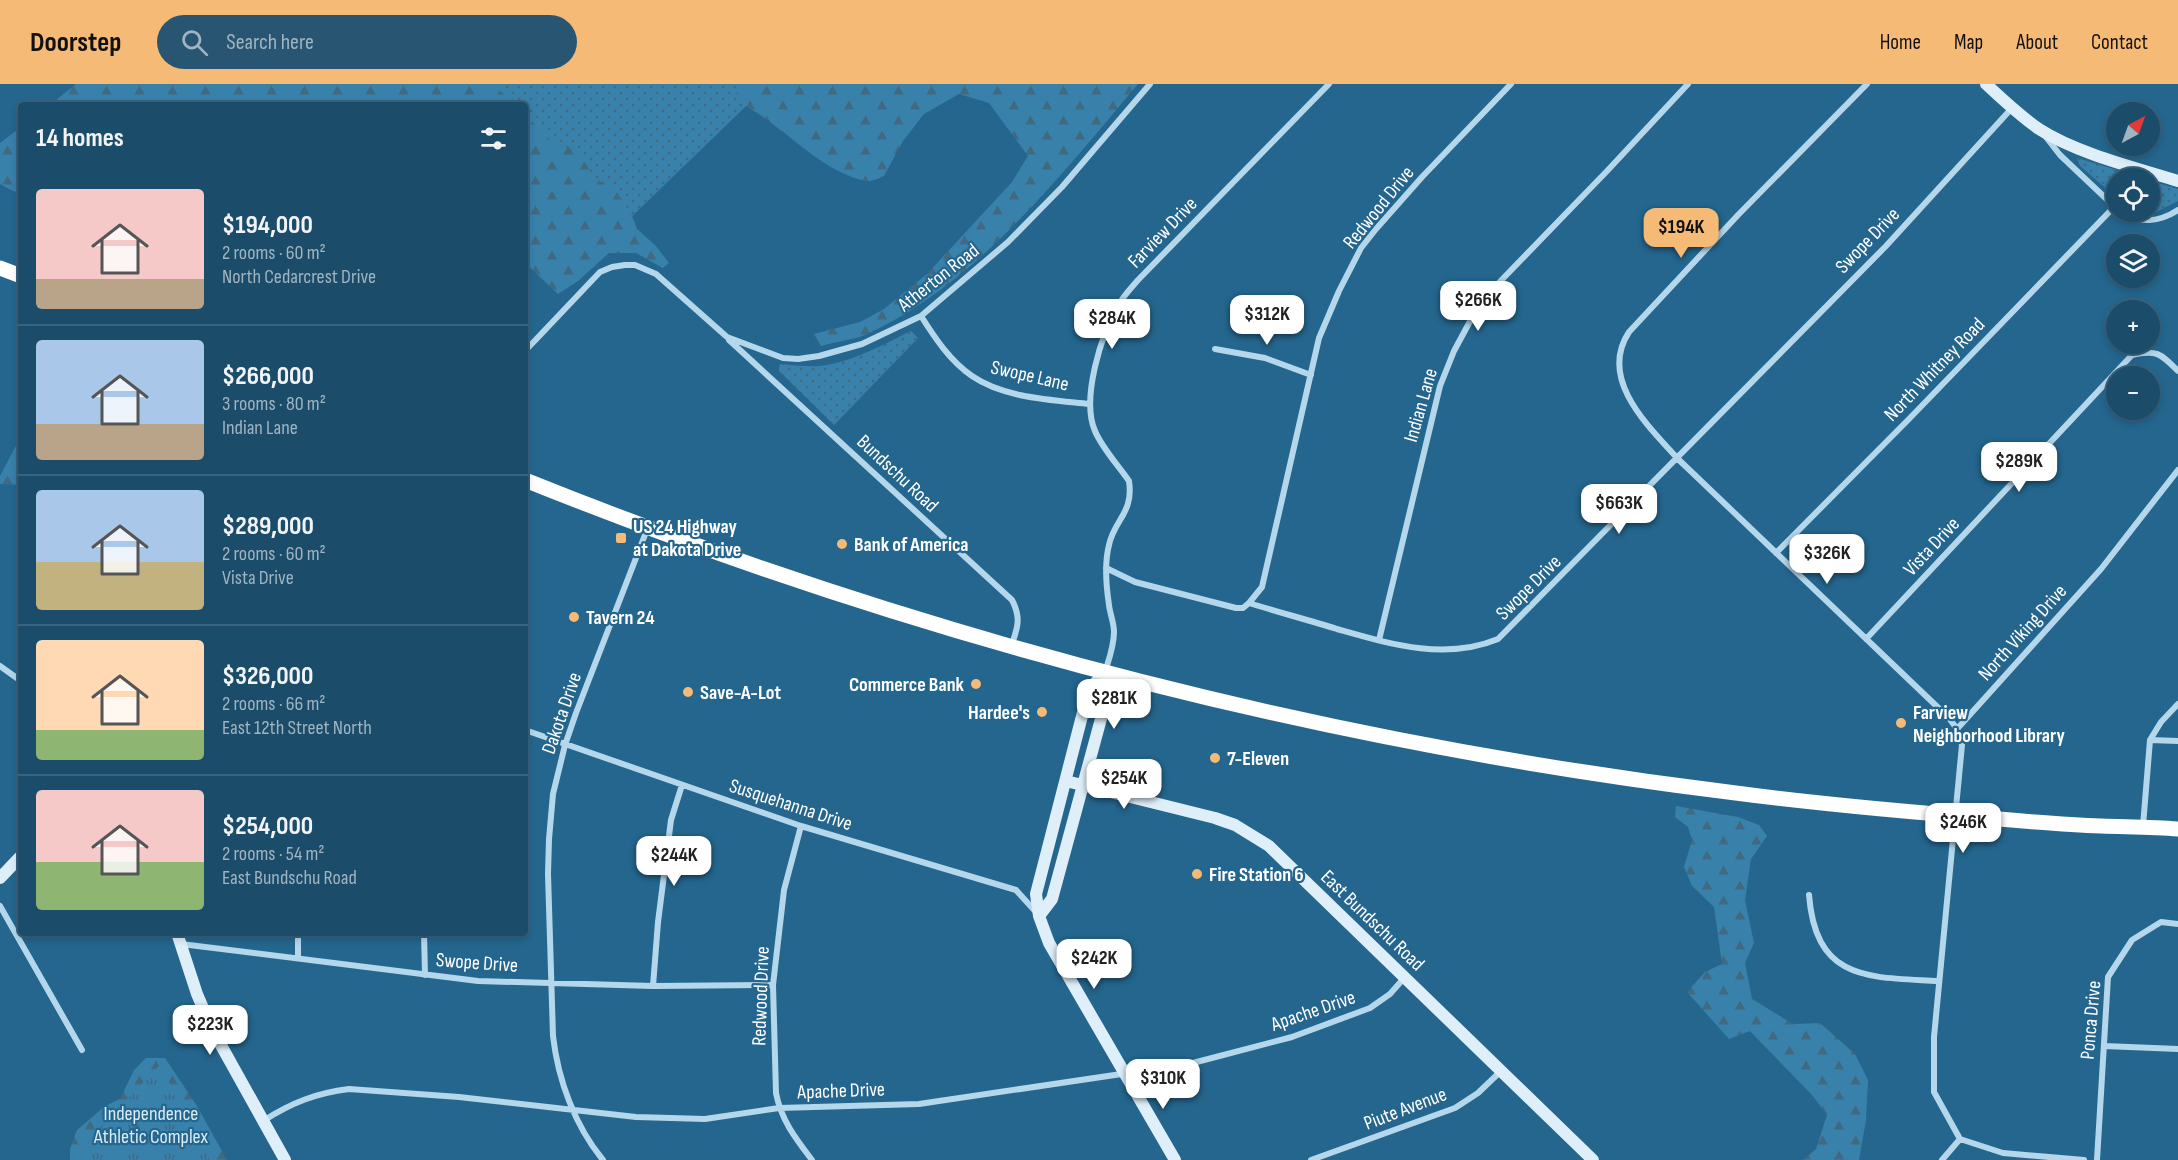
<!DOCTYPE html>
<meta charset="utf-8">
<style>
:root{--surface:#1b4c6a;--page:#285672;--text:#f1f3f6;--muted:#a0b4c1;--line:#39637e;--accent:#f6ba77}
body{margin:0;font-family:"Sofia Sans Condensed",sans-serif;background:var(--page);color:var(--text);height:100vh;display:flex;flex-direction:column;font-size:22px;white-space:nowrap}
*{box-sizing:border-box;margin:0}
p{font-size:20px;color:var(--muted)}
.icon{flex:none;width:33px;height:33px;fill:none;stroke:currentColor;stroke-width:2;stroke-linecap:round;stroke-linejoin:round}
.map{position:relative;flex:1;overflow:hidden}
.sheet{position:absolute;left:18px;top:18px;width:510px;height:834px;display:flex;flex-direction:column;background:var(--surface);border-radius:6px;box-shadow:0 3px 9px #0003,0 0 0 2px var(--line)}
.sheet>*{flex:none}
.needle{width:39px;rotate:41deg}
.controls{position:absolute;left:2106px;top:18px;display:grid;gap:12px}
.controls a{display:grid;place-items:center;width:54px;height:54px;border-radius:50%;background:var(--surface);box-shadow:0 3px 9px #0003,0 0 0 2px var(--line);font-size:30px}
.price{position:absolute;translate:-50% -51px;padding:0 14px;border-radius:12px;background:#fff;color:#222;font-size:20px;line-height:39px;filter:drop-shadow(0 2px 3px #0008)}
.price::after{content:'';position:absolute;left:50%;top:36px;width:18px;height:14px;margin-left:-9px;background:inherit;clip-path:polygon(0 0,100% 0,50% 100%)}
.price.active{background:var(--accent);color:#111}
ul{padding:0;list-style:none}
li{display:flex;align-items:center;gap:18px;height:150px;padding:0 18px}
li+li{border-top:2px solid var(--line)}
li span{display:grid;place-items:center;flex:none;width:168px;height:120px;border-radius:6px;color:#555}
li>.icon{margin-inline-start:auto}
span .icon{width:72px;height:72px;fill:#fffc;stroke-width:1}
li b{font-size:26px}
h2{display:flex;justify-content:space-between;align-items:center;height:72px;padding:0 18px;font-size:26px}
header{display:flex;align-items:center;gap:36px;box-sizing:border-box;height:84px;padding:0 30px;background:var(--accent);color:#111}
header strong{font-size:28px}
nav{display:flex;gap:33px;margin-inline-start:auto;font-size:21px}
.search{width:420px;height:54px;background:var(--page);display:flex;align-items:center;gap:15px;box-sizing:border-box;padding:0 21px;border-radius:33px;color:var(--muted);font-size:22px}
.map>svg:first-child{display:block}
.grass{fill:url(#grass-dots)}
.forest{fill:url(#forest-firs)}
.park{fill:url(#park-tufts)}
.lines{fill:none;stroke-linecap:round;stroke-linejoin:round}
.street{stroke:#b4d7eb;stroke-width:6}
.secondary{stroke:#dfeff9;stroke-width:12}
.highway{stroke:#fff;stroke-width:15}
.poi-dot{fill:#f6ba77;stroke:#24668e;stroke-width:2}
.labels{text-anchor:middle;stroke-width:4.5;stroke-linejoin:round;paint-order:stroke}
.street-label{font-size:20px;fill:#fff;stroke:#24668e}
.poi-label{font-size:20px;font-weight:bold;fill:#fff;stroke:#24668e;text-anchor:start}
.park-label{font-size:20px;fill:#d9edf8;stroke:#24668e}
</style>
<header>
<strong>Doorstep</strong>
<div class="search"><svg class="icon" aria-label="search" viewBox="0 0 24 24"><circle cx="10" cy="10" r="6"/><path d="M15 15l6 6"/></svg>Search here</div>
<nav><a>Home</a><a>Map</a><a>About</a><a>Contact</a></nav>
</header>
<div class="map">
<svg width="2178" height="1076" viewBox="0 0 2178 1076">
<defs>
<pattern id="grass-dots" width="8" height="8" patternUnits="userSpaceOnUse" patternTransform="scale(1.5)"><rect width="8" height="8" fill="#3881ab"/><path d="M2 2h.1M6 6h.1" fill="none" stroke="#416980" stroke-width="1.8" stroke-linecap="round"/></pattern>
<pattern id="forest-firs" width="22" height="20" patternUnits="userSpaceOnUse" patternTransform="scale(1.5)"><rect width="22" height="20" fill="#3881ab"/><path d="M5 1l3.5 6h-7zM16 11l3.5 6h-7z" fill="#416980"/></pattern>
<pattern id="park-tufts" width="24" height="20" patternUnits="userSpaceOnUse" patternTransform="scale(1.5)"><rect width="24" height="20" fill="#3881ab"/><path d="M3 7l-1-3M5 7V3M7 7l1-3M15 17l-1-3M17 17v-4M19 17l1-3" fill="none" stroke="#416980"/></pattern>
</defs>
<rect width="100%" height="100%" fill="#24668e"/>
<path class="grass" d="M 480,0 L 769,0 L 626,138 L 525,42 L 525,21 L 502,21 Z
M 2077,74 L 2143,94 L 2116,94 L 2116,113 L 2080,82 Z
M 2150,97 L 2178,105 L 2178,117 L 2156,128 L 2150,127 Z
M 911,247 L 918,254 L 834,341 L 779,287 L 780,280 C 797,282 816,284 832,280 C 860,274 886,259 911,247 Z"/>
<path class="forest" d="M 76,0 L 493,0 L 515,21 L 50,21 Z
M 736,0 L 1138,0 C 1061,91 976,201 865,251 C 852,256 835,258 821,262 L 814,250 L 860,238 L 884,225 L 927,190 L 1012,98 L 1028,72 L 989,19 L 959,10 L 924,30 L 903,57 L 884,92 C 879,94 872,98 866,97 C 818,87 782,39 738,18 Z
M 525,31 L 555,60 L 576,65 L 595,94 L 617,108 L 632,132 L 637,145 L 656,162 L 669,179 L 663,184 L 636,169 L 609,169 L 578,197 L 558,210 L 525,179 Z
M 21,43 L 21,109 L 13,107 L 0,100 L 0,59 Z
M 21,352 L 21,401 L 0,400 L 0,392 Z
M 1676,722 L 1738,733 L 1759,741 L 1767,752 L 1751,775 L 1745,816 L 1754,859 L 1745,879 L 1752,915 L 1793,940 L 1820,939 L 1855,970 L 1868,996 L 1866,1036 L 1859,1076 L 1803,1076 L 1816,1065 L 1827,1031 L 1812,1011 L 1750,947 L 1729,955 L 1687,908 L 1705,888 L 1722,880 L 1714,823 L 1692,802 L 1684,783 L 1692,756 L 1688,743 L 1675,733 Z
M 146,974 L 165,974 L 197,1022 L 227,1076 L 70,1076 L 70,1065 L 77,1046 L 105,1022 L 120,1015 L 134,986 Z"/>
<path class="park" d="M 160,981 L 210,1076 L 69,1076 Z"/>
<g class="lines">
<path class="street" d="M 1867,0 L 1738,131 L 1629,248 C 1598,295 1648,342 1678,375 L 1949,634 L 1957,645 L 1962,661 L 1934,953 L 1934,1008 L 1960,1055 L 2003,1069 L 2084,1076
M 2046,53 L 2060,71 L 2116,124
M 2121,128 C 2140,140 2160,138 2178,126
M 921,232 C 935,254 950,277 972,292 C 1004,314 1052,316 1089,320
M 729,256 L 1012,516 C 1021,533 1018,543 1012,560
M 1215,265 L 1265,274 L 1311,291
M 525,267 L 600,188 L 612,183 L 625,181 L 635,181 L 656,190 L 727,253 L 783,274 L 798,275 L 819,272 L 862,260 L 921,232 L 1008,158 L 1062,103 L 1150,0
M 1776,469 L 1908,336 L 2114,123
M 1106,484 L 1135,498 L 1236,524 L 1243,524 L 1249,519 C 1278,528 1308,536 1337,545 C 1390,560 1445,577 1498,555 L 1886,162 L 2012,24
M 1249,519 L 1262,503 L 1319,254 L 1339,207 L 1361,164 L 1376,145 L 1422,93 L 1511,0
M 1866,555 L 2132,271 C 2157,265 2161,270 2178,287
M 1379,556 L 1440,302 L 1454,267 L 1475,228 L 1489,209 L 1608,86 L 1688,0
M 0,582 L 21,597
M 1105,588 C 1109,575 1114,562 1114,548 C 1114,539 1110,530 1109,521 C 1106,501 1104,480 1109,461 C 1114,436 1134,429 1129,397 C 1118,381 1102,364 1095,347 C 1081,315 1101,251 1118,222 C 1123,212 1131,204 1138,196 L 1329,0
M 1957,645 L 2101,485 L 2178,386
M 525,646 L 801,742 L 1016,806 L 1035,827
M 2150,656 L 2178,657
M 801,742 L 784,806 L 773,901 L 776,1009 C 781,1036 796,1055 812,1076
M 2143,742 L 2150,656 L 2161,638 L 2178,620
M 1809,811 C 1816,898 1869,893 1938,897
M 0,822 L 82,966
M 298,849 L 298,874
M 424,849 L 425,891
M 181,860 L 478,897 L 653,902 L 773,901
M 653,902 L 658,838 L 671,736 L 682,701
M 2104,962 L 2178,965
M 263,1037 C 291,1019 316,1009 349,1005 L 459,1013 L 636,1033 L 705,1035 L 779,1024 L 919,1020 L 1189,980 L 1292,953 L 1370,924 L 1390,910 L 1405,893
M 603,1076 C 575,1042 558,996 553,952 L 548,790 L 549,755 L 553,710 L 565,661 L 576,629 L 648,443
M 1311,1076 L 1455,1024 L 1478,1009 L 1501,987
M 1942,1076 L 1960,1055
M 2097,1076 L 2108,893 L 2132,856 L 2161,838 L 2178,840"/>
<path class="secondary" d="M 1986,0 C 2003,16 2020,32 2039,45 C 2076,69 2136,84 2178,97
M 1105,589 L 1089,605 L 1036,810 L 1039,832 L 1049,859 L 1175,1076
M 1066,697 L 1215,734 L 1235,741 L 1269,762 L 1593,1076
M 0,794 L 21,772
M 1039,832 L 1052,815 L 1108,609 L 1105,589
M 177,849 L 197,910 L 212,945 L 285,1076"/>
<path class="highway" d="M 0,184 L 21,192
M 525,396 C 911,551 1315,657 1728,708 C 1818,720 1908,728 1999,735 C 2033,738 2067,741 2101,742 C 2127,743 2152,743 2178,745"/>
</g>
<g class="poi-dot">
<rect x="615" y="448" width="12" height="12" rx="3"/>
<circle cx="842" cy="460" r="6"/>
<circle cx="574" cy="533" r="6"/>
<circle cx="976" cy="600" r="6"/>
<circle cx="688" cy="608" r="6"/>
<circle cx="1042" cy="628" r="6"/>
<circle cx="1901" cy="639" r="6"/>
<circle cx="1215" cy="674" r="6"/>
<circle cx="1197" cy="790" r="6"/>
</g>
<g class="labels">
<g class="street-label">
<text transform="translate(1378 123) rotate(-51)" y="7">Redwood Drive</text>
<text transform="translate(1162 148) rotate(-46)" y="7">Farview Drive</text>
<text transform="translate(1867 156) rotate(-46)" y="7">Swope Drive</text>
<text transform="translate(938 193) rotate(-38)" y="7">Atherton Road</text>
<text transform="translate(1934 285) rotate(-46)" y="7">North Whitney Road</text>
<text transform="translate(1030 291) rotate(13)" y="7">Swope Lane</text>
<text transform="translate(1420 321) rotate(-74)" y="7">Indian Lane</text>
<text transform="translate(898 389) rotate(43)" y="7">Bundschu Road</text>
<text transform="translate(1931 462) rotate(-47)" y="7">Vista Drive</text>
<text transform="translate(1528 503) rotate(-45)" y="7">Swope Drive</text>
<text transform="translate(2022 548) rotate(-48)" y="7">North Viking Drive</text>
<text transform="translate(561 629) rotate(-71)" y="7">Dakota Drive</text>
<text transform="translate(791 720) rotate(18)" y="7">Susquehanna Drive</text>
<text transform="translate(1373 836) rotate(44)" y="7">East Bundschu Road</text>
<text transform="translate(477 878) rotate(4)" y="7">Swope Drive</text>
<text transform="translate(760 912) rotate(-88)" y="7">Redwood Drive</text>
<text transform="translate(1313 926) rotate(-19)" y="7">Apache Drive</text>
<text transform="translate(2090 936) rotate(-85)" y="7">Ponca Drive</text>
<text transform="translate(841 1006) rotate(-2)" y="7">Apache Drive</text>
<text transform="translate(1405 1024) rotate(-21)" y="7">Piute Avenue</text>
</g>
<g class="poi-label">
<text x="633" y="449">US 24 Highway<tspan x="633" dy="23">at Dakota Drive</tspan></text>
<text x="854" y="467">Bank of America</text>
<text x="586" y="540">Tavern 24</text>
<text x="964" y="607" text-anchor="end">Commerce Bank</text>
<text x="700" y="615">Save-A-Lot</text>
<text x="1030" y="635" text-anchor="end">Hardee's</text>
<text x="1913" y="635">Farview<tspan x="1913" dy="23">Neighborhood Library</tspan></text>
<text x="1227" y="681">7-Eleven</text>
<text x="1209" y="797">Fire Station 6</text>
</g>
<g class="park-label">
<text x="151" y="1036">Independence<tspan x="151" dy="23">Athletic Complex</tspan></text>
</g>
</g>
</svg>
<div class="controls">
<a><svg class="needle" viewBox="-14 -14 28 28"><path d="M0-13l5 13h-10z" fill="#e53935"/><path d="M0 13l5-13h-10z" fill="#a0b4c1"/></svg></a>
<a><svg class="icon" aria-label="locate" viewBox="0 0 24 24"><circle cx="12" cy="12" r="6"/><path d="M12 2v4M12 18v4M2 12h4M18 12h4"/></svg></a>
<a><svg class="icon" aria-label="layers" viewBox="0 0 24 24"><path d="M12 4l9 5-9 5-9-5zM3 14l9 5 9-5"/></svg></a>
<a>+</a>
<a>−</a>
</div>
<b class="price active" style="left:1681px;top:175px">$194K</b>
<b class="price" style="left:1478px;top:248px">$266K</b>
<b class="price" style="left:1267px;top:262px">$312K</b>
<b class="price" style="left:1112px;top:266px">$284K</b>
<b class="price" style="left:2019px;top:409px">$289K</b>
<b class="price" style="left:1619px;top:451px">$663K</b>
<b class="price" style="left:1827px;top:501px">$326K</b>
<b class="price" style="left:1114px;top:646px">$281K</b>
<b class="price" style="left:1124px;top:726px">$254K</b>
<b class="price" style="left:1963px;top:770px">$246K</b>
<b class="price" style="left:674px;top:803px">$244K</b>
<b class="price" style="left:1094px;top:906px">$242K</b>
<b class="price" style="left:210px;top:972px">$223K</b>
<b class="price" style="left:1163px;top:1026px">$310K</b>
<section class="sheet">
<h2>14 homes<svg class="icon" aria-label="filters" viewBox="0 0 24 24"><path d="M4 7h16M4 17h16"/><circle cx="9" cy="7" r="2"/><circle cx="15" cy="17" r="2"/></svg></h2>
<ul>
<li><span style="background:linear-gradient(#f6c9c9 75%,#b9a48a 0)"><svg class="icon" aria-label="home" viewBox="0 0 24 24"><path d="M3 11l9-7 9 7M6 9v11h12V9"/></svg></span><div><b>$194,000</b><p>2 rooms · 60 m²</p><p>North Cedarcrest Drive</p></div></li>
<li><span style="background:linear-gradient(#a9c7e8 70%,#b9a48a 0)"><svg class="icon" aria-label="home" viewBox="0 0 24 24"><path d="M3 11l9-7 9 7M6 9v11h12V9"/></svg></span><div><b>$266,000</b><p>3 rooms · 80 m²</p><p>Indian Lane</p></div></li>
<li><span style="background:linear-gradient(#a9c7e8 60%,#c2b280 0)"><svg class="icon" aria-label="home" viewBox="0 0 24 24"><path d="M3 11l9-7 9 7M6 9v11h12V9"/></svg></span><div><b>$289,000</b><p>2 rooms · 60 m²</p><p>Vista Drive</p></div></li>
<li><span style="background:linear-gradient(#ffd9b3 75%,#8fb573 0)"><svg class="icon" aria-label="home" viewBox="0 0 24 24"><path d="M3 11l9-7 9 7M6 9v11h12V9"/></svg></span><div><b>$326,000</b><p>2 rooms · 66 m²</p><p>East 12th Street North</p></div></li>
<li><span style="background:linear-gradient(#f6c9c9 60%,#8fb573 0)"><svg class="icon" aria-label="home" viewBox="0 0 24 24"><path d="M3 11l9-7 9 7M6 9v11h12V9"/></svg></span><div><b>$254,000</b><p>2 rooms · 54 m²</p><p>East Bundschu Road</p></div></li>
</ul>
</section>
</div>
